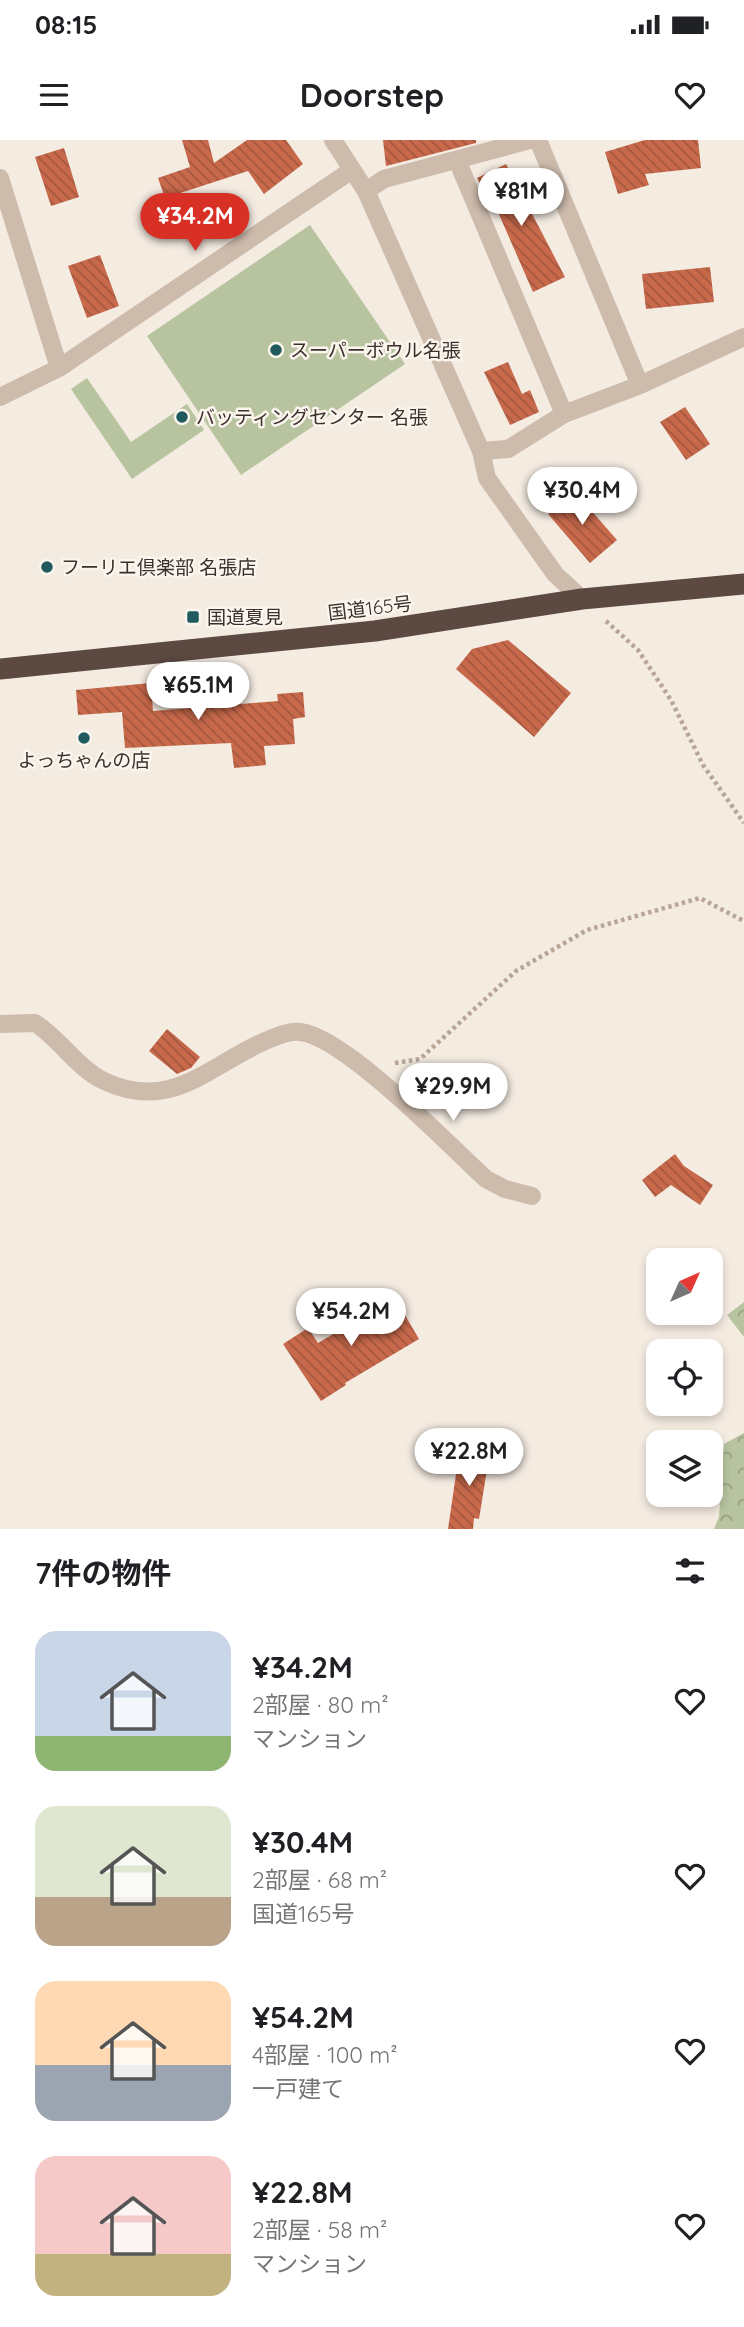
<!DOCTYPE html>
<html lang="ja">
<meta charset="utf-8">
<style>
:root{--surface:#fff;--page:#f6f6f6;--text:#202124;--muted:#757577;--accent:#d93025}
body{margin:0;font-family:Quicksand,"Noto Sans JP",sans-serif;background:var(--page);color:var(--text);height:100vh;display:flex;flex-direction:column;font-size:26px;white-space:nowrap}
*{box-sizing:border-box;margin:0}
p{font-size:23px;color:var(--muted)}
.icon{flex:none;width:38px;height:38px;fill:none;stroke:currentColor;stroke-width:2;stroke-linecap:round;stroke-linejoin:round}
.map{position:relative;height:1389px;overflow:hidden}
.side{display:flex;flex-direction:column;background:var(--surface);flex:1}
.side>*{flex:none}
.needle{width:46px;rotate:45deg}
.controls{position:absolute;left:646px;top:1108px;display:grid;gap:14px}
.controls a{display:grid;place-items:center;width:77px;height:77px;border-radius:14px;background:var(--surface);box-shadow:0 4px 10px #0003;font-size:35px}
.price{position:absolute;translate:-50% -60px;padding:0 16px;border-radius:24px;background:#fff;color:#222;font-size:23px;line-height:46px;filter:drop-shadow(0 2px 4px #0008)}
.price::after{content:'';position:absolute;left:50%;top:42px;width:21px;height:16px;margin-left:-10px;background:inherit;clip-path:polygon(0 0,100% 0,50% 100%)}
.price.active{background:var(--accent);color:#fff}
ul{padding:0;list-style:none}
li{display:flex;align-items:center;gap:21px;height:175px;padding:0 35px}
li span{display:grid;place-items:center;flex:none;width:196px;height:140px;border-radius:21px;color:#555}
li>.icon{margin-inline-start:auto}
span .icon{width:84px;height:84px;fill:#fffc;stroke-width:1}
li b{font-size:30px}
h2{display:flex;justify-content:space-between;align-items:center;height:84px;padding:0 35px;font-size:30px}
.status{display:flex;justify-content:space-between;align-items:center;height:49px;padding:0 35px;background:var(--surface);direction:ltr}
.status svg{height:19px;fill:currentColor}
header{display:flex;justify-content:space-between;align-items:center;height:91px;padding:0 35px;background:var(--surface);font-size:32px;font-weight:800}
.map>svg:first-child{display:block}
.park{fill:url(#park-crowns)}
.garden{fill:#b8c4a0}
.building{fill:url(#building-back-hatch)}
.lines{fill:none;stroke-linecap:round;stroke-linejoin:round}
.path{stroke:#b9a596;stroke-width:4.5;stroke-dasharray:3.5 3.5;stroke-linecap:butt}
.street{stroke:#cdbbac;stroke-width:18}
.highway{stroke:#5c4a42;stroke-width:21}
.poi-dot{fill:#1f5a5e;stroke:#fbf5ee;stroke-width:2.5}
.labels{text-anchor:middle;stroke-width:5;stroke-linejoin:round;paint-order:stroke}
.poi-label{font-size:19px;fill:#3b302b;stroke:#fbf5ee;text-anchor:start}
.street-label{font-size:19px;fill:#3b302b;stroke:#fbf5ee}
</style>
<div class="status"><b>08:15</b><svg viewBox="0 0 49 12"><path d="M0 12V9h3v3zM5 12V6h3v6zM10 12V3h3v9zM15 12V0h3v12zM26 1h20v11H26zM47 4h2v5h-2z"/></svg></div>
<header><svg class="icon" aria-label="menu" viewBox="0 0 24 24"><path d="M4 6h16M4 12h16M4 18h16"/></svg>Doorstep<svg class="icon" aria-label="heart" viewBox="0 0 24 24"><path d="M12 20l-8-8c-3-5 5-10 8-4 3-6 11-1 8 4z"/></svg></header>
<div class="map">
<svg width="744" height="1389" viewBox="0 0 744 1389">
<defs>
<pattern id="park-crowns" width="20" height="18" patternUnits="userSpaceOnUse" patternTransform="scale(1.75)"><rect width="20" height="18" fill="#b8c4a0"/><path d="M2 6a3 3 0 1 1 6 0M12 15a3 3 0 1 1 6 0" fill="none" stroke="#97a083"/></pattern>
<pattern id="building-back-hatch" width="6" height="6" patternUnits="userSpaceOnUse" patternTransform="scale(1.75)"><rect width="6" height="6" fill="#c8694b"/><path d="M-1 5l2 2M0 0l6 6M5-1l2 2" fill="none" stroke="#a4573f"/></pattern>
</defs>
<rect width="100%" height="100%" fill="#f4ebe1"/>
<path class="park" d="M 744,1162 L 744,1197 L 727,1175 Z
M 744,1293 L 744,1389 L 714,1389 L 719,1377 L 724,1304 Z"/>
<path class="garden" d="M 310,85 L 405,224 L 241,335 L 147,196 Z
M 87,238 L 131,302 L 187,264 L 204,290 L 132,339 L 71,249 Z"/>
<path class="building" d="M 182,0 L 208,0 L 214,23 L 247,0 L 286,0 L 303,24 L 264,54 L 248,31 L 165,58 L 158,38 L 190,27 Z
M 383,0 L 476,0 L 476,3 L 386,26 Z
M 645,0 L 698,0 L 701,28 L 645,34 L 649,45 L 618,54 L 605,12 Z
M 64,8 L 79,57 L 51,66 L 35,17 Z
M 506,24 L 565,137 L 533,152 L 494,63 L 490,65 L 477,38 Z
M 100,115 L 119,166 L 87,178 L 68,126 Z
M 710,127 L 714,162 L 646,169 L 642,134 Z
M 508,222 L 522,254 L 530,250 L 539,272 L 510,285 L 484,232 Z
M 685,267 L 710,304 L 686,320 L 660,282 Z
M 574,351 L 617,400 L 590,423 L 548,374 Z
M 508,500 L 571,553 L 534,597 L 456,529 L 472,509 Z
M 151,543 L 153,571 L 278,561 L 277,554 L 303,552 L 305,577 L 293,579 L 295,604 L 264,606 L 266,625 L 234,628 L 231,603 L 125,608 L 122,572 L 78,575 L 76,550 Z
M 167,889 L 200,917 L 191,928 L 177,934 L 149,911 Z
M 675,1014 L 684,1026 L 713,1045 L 700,1065 L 671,1045 L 655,1057 L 642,1040 Z
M 395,1158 L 419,1199 L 345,1243 L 346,1245 L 321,1261 L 283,1204 L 308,1188 L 318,1203 Z
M 460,1307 L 490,1311 L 479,1379 L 474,1378 L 473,1389 L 448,1389 Z"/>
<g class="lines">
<path class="path" d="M 606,481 L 638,510 L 671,560 L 703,625 L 744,683
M 395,923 L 420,919 L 516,831 L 587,790 L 700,758 L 744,781"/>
<path class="street" d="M 333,0 L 366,51 L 481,311 L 487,338 L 555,434 L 582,459
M 538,0 L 640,245
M 457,20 L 564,274
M 0,38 L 59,228
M 366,51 L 384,39 L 530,0
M 0,257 L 59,228 L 352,30
M 481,311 L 508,309 L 564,274 L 640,245 L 744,197
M 0,884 L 35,883 C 60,899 77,928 104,941 C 173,974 212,922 270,899 C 280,895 289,891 300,892 C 344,896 449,1005 486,1039 L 505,1049 L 532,1056"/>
<path class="highway" d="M 0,529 L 375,491 L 582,459 L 744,444"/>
</g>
<g class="poi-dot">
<circle cx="276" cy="210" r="7"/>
<circle cx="182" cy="277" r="7"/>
<circle cx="47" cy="427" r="7"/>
<rect x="186" y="470" width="14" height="14" rx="3.5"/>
<circle cx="84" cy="598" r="7"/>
</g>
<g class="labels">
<g class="poi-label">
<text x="290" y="217">スーパーボウル名張</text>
<text x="196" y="284">バッティングセンター 名張</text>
<text x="61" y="434">フーリエ倶楽部 名張店</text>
<text x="207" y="484">国道夏見</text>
<text x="84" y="627" text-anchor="middle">よっちゃんの店</text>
</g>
<g class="street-label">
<text transform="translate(370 468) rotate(-7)" y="7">国道165号</text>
</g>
</g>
</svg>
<div class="controls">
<a><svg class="needle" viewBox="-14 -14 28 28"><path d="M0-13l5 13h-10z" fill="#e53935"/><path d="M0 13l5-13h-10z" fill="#757577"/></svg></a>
<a><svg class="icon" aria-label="locate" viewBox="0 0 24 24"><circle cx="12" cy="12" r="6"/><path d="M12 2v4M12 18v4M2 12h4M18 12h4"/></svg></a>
<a><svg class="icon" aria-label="layers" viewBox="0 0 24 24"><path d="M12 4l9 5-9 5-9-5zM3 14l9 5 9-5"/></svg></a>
</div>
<b class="price" style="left:521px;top:88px">¥81M</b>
<b class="price active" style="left:195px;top:113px">¥34.2M</b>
<b class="price" style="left:582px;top:387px">¥30.4M</b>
<b class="price" style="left:198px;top:582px">¥65.1M</b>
<b class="price" style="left:453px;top:983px">¥29.9M</b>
<b class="price" style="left:351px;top:1208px">¥54.2M</b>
<b class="price" style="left:469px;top:1348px">¥22.8M</b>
</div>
<section class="side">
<h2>7件の物件<svg class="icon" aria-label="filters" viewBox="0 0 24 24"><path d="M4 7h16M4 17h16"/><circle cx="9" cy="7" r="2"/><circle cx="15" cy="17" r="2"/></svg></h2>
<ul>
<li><span style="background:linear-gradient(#c9d6e8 75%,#8fb573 0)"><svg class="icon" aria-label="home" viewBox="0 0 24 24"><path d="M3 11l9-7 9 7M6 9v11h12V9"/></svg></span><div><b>¥34.2M</b><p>2部屋 · 80 m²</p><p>マンション</p></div><svg class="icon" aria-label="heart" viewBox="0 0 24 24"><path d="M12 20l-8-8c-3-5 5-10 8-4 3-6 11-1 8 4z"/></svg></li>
<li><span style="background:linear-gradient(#dfe7d0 65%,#b9a48a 0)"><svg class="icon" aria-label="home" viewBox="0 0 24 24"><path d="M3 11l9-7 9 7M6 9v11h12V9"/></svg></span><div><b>¥30.4M</b><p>2部屋 · 68 m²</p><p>国道165号</p></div><svg class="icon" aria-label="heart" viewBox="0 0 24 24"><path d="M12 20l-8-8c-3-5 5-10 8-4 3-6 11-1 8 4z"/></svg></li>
<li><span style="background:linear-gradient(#ffd9b3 60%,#9aa5b1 0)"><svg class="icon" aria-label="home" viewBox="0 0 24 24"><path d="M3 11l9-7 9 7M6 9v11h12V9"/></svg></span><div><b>¥54.2M</b><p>4部屋 · 100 m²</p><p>一戸建て</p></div><svg class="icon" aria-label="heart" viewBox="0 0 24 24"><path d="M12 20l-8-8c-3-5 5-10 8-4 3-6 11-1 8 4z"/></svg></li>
<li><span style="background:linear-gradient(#f6c9c9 70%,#c2b280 0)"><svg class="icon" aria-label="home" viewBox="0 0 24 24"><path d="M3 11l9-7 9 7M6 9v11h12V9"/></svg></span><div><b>¥22.8M</b><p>2部屋 · 58 m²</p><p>マンション</p></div><svg class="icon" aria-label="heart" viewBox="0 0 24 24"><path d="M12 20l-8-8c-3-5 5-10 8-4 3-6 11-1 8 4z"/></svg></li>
</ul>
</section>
